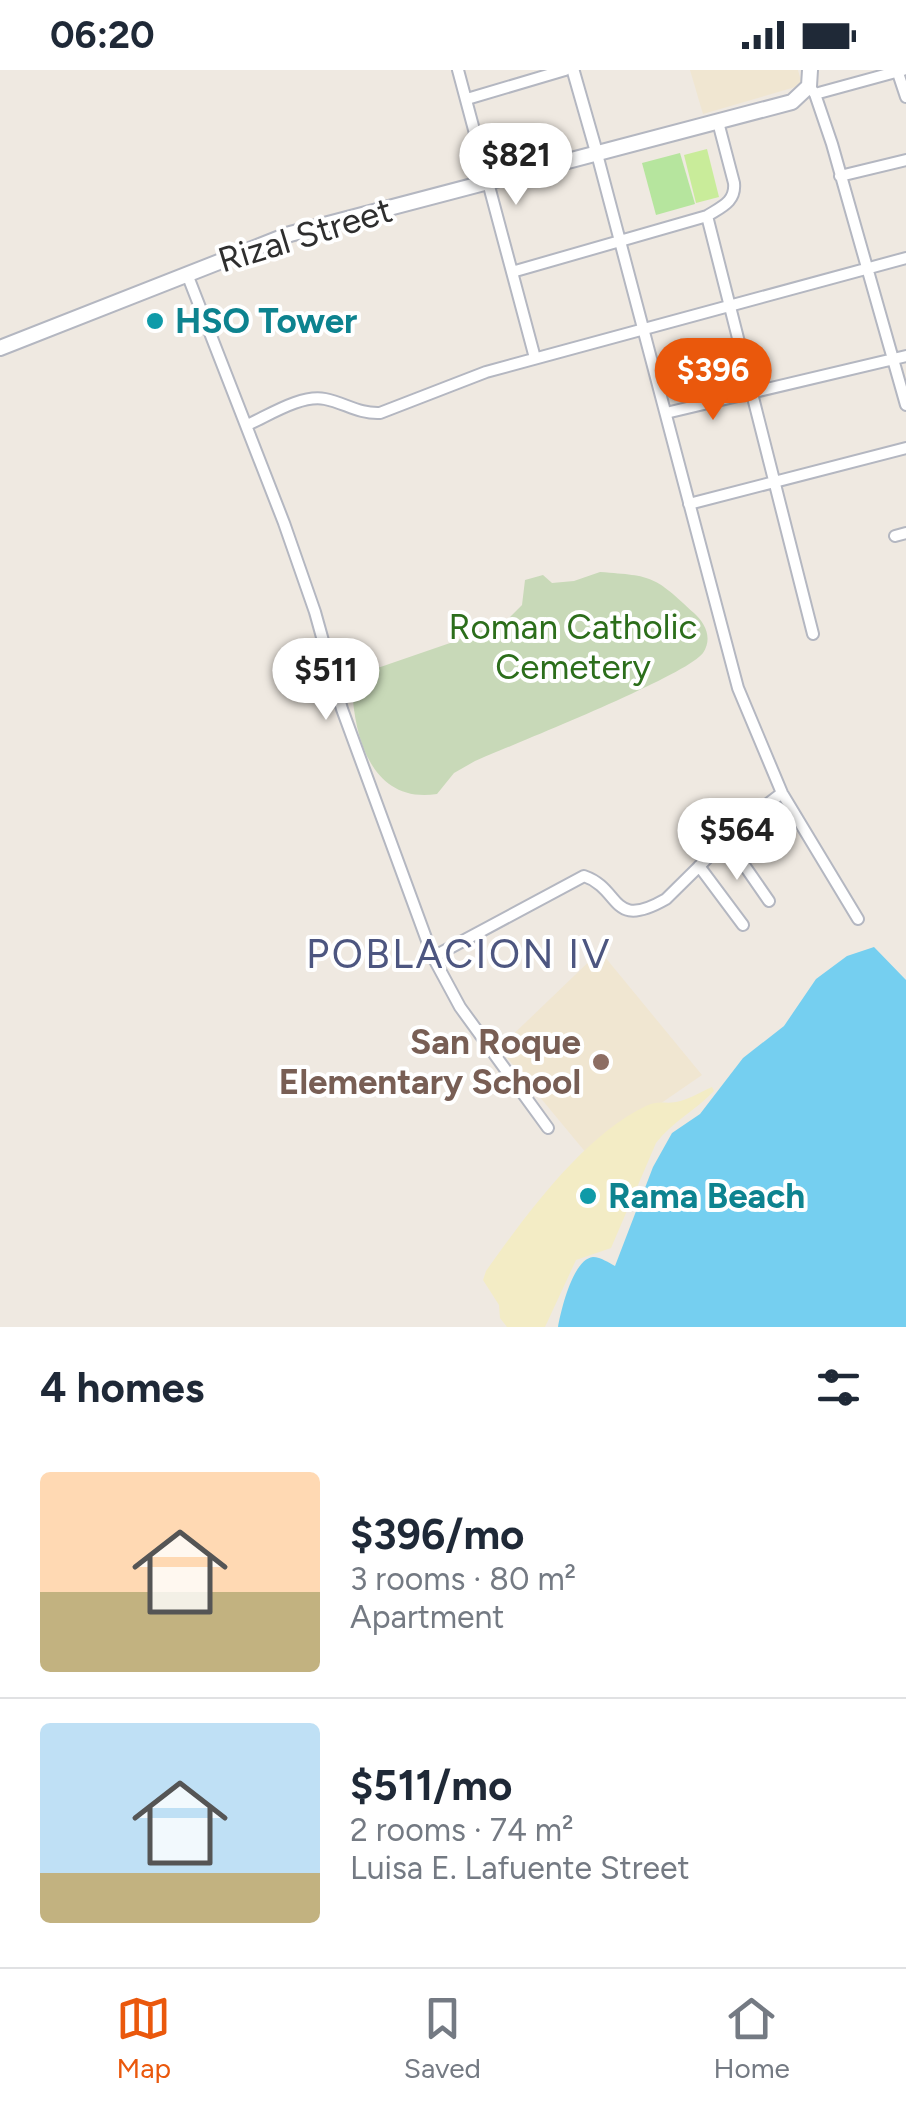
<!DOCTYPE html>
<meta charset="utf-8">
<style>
:root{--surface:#fff;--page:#f2f2f3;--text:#1f2937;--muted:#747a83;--line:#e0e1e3;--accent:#ea580c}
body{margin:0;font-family:Figtree,sans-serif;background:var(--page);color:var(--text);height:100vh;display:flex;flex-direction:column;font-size:38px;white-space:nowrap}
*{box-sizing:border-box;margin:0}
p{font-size:32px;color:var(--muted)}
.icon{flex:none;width:55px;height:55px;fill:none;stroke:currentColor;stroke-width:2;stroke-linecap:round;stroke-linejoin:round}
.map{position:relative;height:1257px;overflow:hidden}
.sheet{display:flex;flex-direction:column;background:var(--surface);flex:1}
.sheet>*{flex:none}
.price{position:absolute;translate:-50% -85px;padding:0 22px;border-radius:35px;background:#fff;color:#222;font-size:32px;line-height:65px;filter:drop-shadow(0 2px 5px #0008)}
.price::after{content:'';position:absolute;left:50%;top:60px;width:30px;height:22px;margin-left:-15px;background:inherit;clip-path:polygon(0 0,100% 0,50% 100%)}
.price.selected{background:var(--accent);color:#fff}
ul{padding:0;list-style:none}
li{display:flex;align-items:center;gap:30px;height:250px;padding:0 40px}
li+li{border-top:2px solid var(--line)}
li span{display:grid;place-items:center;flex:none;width:280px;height:200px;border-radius:10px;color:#555}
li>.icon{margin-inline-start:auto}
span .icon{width:120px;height:120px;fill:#fffc;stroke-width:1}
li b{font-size:42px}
h2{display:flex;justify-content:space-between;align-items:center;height:120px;padding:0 40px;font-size:42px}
.status{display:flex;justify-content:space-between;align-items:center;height:70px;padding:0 50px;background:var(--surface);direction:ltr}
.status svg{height:28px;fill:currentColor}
.menu{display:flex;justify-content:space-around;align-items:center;height:140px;border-top:2px solid var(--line);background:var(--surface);font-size:28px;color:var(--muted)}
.menu a{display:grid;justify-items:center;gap:5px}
.menu .selected{color:var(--accent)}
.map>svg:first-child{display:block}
.education{fill:#f0e6d1}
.green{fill:#b6e59e}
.sand{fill:#f3ecc5}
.cemetery{fill:#c8d9b8}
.pitch{fill:#c9ec9a}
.water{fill:#75cff0}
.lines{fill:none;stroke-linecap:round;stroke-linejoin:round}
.minor-casing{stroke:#b4b7c1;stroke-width:14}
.tertiary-casing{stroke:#b4b7c1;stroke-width:15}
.secondary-casing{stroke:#b4b7c1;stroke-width:18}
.minor{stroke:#fff;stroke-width:10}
.tertiary{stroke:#fff;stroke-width:11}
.secondary{stroke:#fff;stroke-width:14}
.culture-dot{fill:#0f9aa8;stroke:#fff;stroke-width:4}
.education-dot{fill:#8d6e63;stroke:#fff;stroke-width:4}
.labels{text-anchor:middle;stroke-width:8;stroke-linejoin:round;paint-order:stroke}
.street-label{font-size:35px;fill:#2e2e2e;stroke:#fff}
.culture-label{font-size:35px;font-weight:bold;fill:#0d838f;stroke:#fff;text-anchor:start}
.park-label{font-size:35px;fill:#2c6e1b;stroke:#fff}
.education-label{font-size:35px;font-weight:bold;fill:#785e54;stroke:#fff;text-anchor:end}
.quarter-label{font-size:40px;letter-spacing:2.5px;fill:#4d5680;stroke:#fff}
</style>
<div class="status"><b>06:20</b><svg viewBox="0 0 49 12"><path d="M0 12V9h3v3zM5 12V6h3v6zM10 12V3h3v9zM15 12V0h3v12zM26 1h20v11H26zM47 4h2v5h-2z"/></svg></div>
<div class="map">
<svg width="906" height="1257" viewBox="0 0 906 1257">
<rect width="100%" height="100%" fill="#efe9e1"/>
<path class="education" d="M 690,0 L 798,0 L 802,15 L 703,44 Z
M 600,881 L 702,1005 L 587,1084 L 499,978 Z"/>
<path class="green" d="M 680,83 L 695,134 L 656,145 L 642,93 Z"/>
<path class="sand" d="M 712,1017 L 714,1021 C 696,1040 672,1052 656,1073 L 611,1178 L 576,1190 L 545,1257 L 507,1257 L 500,1248 L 499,1235 L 483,1210 L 486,1201 C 526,1145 583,1066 646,1036 C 657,1030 665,1034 676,1032 C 688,1030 700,1022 712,1017 Z"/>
<path class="cemetery" d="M 600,502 C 654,506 654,506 694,543 C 705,553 713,568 703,583 C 686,606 512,675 475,691 L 454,703 L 437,724 C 372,734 354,668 352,616 L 363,603 L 453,572 L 508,549 L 522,535 L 525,510 L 543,505 L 552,513 L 574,511 Z"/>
<path class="pitch" d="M 707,79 L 719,127 L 696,133 L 684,85 Z"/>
<path class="water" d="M 874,877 L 906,910 L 906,1257 L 558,1257 C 561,1240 573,1189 593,1187 C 601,1187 609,1193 615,1196 L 653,1097 L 672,1063 L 700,1044 L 743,988 L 784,956 L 816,909 L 847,886 Z"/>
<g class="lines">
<g class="minor-casing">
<path id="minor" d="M 458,0 L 535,288
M 897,0 L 906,27
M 809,16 L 815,24 L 832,74 L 906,335
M 815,24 L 903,0
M 467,29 L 565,0
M 597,84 L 738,618 L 782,723 L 858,849
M 840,106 L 906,90
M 707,146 L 813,564
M 512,202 L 707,146 C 721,137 736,132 734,113 L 718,52
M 187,204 L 284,453 L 315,542 L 342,639 L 433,887 L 460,937 L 548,1058
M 666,343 L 906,286
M 247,355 C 268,346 301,324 325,329 C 345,333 359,344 380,343 L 486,302 L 906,188
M 689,434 L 906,378
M 895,466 L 906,463
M 726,769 L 769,831
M 699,796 L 743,855
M 433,887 L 584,806 C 622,819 610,861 666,829 L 743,753 L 782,723"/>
</g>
<g class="tertiary-casing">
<path id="tertiary" d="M 573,0 L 597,84"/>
</g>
<g class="secondary-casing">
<path id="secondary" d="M 0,278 L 290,164 L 792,32 L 809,16 L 810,0"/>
</g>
<use href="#minor" class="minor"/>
<use href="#tertiary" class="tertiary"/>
<use href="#secondary" class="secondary"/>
</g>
<g class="culture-dot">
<circle cx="155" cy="251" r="10"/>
<circle cx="588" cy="1126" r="10"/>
</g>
<circle class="education-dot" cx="601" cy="992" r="10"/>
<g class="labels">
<g class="street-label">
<text transform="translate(305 165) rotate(-17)" y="12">Rizal Street</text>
</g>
<g class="culture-label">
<text x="175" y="263">HSO Tower</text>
<text x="608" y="1138">Rama Beach</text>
</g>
<g class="park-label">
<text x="573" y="569">Roman Catholic<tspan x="573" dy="40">Cemetery</tspan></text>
</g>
<g class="education-label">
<text x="581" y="984">San Roque<tspan x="581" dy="40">Elementary School</tspan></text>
</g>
<g class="quarter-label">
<text x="459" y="898">POBLACION IV</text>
</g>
</g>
</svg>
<b class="price" style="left:516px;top:138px">$821</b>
<b class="price selected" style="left:713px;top:353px">$396</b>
<b class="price" style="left:326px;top:653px">$511</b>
<b class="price" style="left:737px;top:813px">$564</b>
</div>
<section class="sheet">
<h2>4 homes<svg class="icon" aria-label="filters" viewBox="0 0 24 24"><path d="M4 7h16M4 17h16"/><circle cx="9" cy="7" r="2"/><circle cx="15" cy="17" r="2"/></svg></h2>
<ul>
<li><span style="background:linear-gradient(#ffd9b3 60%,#c2b280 0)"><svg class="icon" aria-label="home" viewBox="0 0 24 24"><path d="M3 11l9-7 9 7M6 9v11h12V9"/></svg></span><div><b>$396/mo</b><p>3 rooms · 80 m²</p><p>Apartment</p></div></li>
<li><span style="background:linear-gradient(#bfe0f5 75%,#c2b280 0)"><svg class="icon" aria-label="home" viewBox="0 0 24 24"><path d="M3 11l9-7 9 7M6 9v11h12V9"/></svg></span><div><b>$511/mo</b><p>2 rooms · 74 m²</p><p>Luisa E. Lafuente Street</p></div></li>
</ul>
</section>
<nav class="menu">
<a class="selected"><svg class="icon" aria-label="map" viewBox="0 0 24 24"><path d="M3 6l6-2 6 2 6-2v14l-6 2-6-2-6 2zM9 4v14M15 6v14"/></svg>Map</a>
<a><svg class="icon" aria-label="saved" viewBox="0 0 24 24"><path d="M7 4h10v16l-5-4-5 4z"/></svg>Saved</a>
<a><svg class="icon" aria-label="home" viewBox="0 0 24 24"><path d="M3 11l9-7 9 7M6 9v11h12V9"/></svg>Home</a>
</nav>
